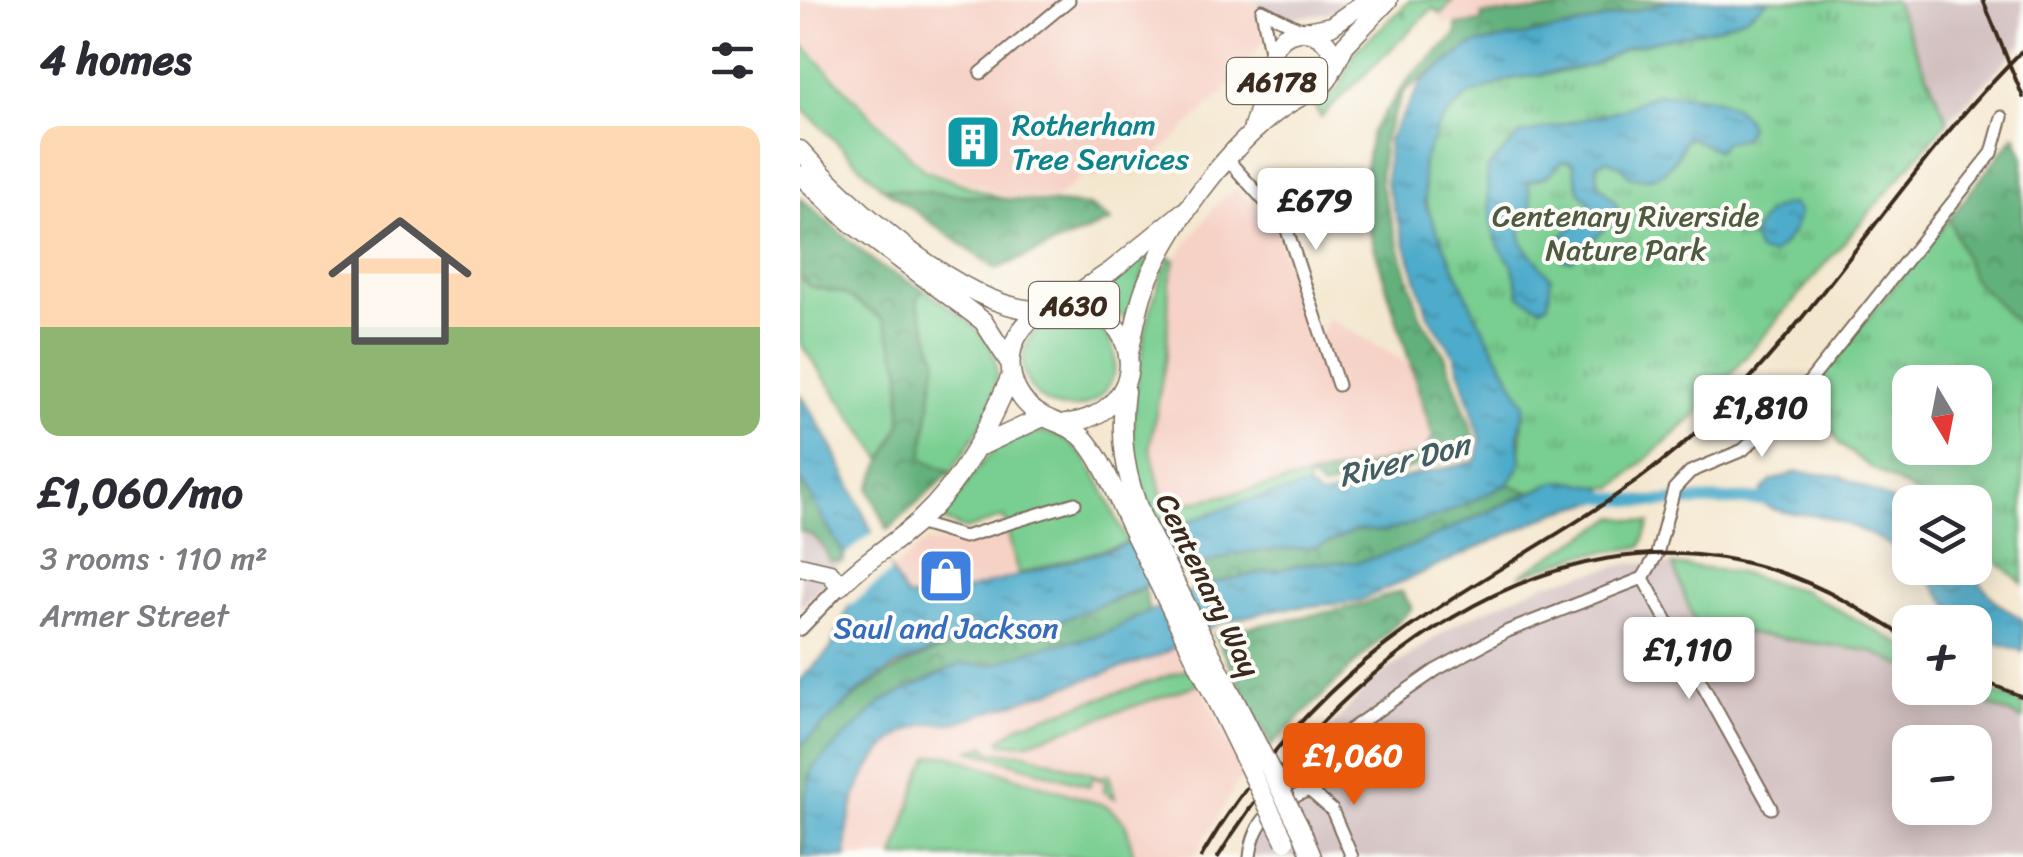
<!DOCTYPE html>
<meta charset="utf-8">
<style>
:root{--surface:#fff;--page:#f7f7f7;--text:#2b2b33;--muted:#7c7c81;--line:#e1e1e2;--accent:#ea580c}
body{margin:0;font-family:Sriracha,sans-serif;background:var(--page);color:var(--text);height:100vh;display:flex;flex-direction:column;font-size:38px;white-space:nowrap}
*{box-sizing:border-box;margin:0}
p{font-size:32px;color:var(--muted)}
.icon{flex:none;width:55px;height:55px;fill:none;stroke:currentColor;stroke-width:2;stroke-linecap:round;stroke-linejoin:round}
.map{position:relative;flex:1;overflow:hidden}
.sheet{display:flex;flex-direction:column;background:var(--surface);width:800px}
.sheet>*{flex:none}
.needle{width:65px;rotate:170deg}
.controls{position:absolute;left:1092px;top:365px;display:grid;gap:20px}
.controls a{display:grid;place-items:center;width:100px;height:100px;border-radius:20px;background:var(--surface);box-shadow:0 5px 25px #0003;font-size:50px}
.price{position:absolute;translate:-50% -85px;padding:0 22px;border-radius:10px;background:#fff;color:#222;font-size:32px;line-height:65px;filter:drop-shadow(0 2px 5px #0008)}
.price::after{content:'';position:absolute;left:50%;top:60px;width:30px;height:22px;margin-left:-15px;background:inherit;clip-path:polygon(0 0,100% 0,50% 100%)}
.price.current{background:var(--accent);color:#fff}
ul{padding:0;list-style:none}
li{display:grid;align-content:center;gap:20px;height:530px;padding:0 40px}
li+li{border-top:2px solid var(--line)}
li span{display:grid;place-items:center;height:310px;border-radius:20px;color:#555}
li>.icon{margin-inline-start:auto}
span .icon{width:180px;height:180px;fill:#fffc;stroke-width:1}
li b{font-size:42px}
h2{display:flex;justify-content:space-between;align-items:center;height:120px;padding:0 40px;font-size:42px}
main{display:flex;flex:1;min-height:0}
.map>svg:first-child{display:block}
.built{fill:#f6d1c6}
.industrial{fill:#d1bfbf;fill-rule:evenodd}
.grass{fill:#79ce91;stroke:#5a7c58;stroke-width:2.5}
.forest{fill:url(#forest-crowns);stroke:#4e6e4c;stroke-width:2.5}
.park{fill:url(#park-tufts);stroke:#5a7c58;stroke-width:2.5;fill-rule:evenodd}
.water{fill:url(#water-ripples);stroke:#446b74;stroke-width:2.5}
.pier{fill:#f4e7cf}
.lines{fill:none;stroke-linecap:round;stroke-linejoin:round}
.canal{stroke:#4daccb;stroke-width:12}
.minor-casing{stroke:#7c6c5c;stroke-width:15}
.tertiary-casing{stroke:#7c6c5c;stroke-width:18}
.primary-casing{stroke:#7c6c5c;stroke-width:21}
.minor{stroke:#fff;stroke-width:11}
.tertiary{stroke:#fff;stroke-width:14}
.primary{stroke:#fff;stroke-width:18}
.rail{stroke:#3b2a1e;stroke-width:4}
.primary-bridge-casing{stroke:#7c6c5c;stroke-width:21;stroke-linecap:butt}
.primary-bridge{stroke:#fff;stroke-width:18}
.labels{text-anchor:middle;stroke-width:8;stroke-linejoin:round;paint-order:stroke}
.shield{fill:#fdfcf7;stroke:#75695f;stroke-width:2.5}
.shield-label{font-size:28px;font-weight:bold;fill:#3b2a1e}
.culture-label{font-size:30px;fill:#0d838f;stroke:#fdfcf7;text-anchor:start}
.park-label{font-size:30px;fill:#4e5b40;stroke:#fdfcf7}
.street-label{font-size:30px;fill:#3b2a1e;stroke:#fdfcf7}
.shop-label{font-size:30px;fill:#366cbe;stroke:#fdfcf7}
.water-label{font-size:32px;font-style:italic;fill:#425e63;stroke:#fdfcf7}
</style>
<main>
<section class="sheet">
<h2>4 homes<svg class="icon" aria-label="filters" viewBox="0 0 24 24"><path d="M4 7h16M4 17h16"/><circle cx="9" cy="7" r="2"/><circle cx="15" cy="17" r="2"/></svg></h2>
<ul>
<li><span style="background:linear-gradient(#ffd9b3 65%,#8fb573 0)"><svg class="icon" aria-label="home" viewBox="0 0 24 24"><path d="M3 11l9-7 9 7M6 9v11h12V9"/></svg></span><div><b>£1,060/mo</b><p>3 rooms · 110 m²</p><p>Armer Street</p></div></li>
</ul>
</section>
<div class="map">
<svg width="1223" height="857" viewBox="0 0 1223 857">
<defs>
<pattern id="forest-crowns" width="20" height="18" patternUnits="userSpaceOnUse" patternTransform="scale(2.5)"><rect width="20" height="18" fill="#62b17b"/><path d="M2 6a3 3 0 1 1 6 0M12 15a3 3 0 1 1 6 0" fill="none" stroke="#529064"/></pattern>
<pattern id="park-tufts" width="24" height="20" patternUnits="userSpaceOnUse" patternTransform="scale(2.5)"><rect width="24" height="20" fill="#79ce91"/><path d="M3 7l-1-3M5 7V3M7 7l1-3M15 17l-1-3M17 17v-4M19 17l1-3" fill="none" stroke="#64a776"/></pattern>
<pattern id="water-ripples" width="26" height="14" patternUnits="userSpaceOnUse" patternTransform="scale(2.5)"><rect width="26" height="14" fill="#4daccb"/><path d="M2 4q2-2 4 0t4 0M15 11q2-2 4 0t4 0" fill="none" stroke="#418ca4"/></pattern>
</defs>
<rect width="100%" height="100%" fill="#fdfcf7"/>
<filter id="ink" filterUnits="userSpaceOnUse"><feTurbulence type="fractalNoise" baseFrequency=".01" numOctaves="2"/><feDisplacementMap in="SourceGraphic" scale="20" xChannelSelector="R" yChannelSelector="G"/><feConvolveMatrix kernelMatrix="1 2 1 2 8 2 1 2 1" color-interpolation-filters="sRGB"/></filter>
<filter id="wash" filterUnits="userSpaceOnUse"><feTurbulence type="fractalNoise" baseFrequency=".0048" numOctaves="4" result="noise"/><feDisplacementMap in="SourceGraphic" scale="40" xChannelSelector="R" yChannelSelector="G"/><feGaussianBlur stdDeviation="2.25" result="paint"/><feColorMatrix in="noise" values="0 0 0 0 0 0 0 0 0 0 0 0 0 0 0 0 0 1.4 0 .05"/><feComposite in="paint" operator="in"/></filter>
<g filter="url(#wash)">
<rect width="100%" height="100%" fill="#f4e7cf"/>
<path class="built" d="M 0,0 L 454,0 L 469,33 L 425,91 L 333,178 L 315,161 L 293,180 L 286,174 L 255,199 L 208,196 L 126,168 L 0,38 Z
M 628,0 L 789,0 L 658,33 L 656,22 L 642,24 L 640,14 Z
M 436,189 L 474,222 L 514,344 L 528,318 L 610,365 L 633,437 L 623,454 L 365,509 L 350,446 L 367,350 L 369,286 L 375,260 L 417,204 Z
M 206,532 L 218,574 L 129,601 L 106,598 L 91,572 L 127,541 L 159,546 Z
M 380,645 L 444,772 L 394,857 L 47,857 L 46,830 L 64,771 L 93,742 L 131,720 L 155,723 L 358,656 Z"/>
<path class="industrial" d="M 453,0 L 545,0 L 531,12 L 475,20 Z
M 1094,0 L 1223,0 L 1223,43 L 1148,121 Z
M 0,531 L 9,532 L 27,551 L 29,561 L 41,562 L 0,609 Z
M 832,563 L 873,565 L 896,626 L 1070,651 L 1110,669 L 1110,688 L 1151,688 L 1223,720 L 1223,857 L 444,857 L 461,806 L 573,680 L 659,622 L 744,584 ZM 1110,742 L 1175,742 L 1175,808 L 1110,808 Z"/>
<path class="grass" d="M 610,0 L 653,0 L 641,14 L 633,8 L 521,117 L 515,108 L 540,87 L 555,51 L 600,11 L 604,15 L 602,8 Z
M 0,42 L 124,170 L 211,202 L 83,188 L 0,106 Z
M 364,234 L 348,259 L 328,321 L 307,303 L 289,296 L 327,270 Z
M 370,257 L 375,260 L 369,286 L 367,350 L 350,446 L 365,508 L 509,477 L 507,487 L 446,501 L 360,531 C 349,504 335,478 334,449 C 330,396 346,304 370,257 Z
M 0,275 L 8,286 L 43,293 L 84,320 L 101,367 L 101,424 L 83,460 L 0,343 Z
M 123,289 C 141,302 164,315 179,332 C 222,376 177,432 151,472 L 122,459 L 137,358 L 117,301 Z
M223 362a46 46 0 1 1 92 0a46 46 0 1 1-92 0Z
M 242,432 C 291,437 307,503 328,543 L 218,574 L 204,517 L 165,530 L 142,520 C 172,479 187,437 242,432 Z
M 816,517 L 850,523 L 841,547 L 781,555 L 718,576 Z
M 873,565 L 935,572 L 1004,591 L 1110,649 L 1110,669 L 1070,651 L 896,626 Z
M 392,668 L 399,684 L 226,743 L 202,744 L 200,740 L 222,724 Z
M 1175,684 L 1223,704 L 1223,720 L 1151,688 Z
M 185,746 L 191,752 L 226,753 L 302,777 L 309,774 L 315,798 L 303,791 L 306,782 L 293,777 L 289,786 L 171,750 Z
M 148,755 L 307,806 L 326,823 L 334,857 L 94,857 L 122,769 L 130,756 Z"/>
<path class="forest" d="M 789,0 L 873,0 L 768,28 L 672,45 L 604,91 L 583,141 L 580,183 L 621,318 L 645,355 L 675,439 L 671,454 L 522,489 L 509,477 L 623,454 L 633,437 L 560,201 L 571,132 L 610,77 L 657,34 L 656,25 L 682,22 L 682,15 L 750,10 Z
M 1215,135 L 1223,155 L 1223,330 L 1172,278 L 1149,219 Z
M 83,188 L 289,206 L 312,221 L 196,269 Z
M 0,198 L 79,266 L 123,289 L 117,301 L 137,358 L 122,459 L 151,472 L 88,530 L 69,489 L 101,424 L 101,367 L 84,320 L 43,293 L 8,286 L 0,275 Z
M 0,479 L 45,555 L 41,562 L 29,561 C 26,547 14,533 0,531 Z
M 709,484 L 730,492 L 610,547 L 559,562 L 510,563 L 403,585 L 392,567 L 444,552 L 518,547 L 557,530 L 584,532 Z
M 345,588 L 349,614 L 304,634 L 236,649 L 191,666 L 160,664 L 83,701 L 5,797 L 4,857 L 0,857 L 0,747 C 11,733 26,722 40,710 C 131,626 238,636 345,588 Z
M 601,591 L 612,608 L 471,746 L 414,634 L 558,606 Z"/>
<path class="park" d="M 969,0 L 1094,0 L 1148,121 L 895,416 L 814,488 L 756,482 L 730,492 L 709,484 C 724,459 720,432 725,404 C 695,361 618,218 622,168 C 624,143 646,112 665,97 C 701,71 751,79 791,65 C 805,60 818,50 832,46 C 881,33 927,30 969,0 Z
M 1149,219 L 1172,278 L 1223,330 L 1223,584 L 1175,542 L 1175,502 L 1131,502 L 1069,466 L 1039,444 L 1014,393 L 1028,366 ZM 1110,382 L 1175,382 L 1175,448 L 1110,448 Z"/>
<path class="water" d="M 873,0 L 969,0 L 946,17 L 916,28 L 828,47 L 790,66 L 711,79 L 667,96 L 640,123 L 622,165 L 626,206 L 676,315 L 725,404 L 719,435 L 721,464 L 709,484 L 637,517 L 584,532 L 557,530 L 518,547 L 444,552 L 391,567 L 263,620 L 196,632 L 135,650 L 96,666 L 63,688 L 0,747 L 0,680 L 30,650 L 55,592 L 44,555 L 0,479 L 0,395 C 45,457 66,532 106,597 L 128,601 L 312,549 L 446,501 L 507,487 L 520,497 L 676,461 L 681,441 L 671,407 L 655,356 L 628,315 L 586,184 L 588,140 L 623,80 L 671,45 L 769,28 Z
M 855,94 C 884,94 943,94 949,128 L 943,138 L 924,142 L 918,151 L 886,136 C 877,163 861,186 829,176 L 821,166 L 807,160 L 797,164 L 798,183 L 816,203 L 819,215 L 772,260 L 764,260 L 757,252 L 757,240 L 787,214 L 790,203 L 779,191 L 773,163 L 763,161 L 748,176 L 728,182 L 733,211 L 720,233 L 723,244 L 751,278 L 748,304 L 741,307 L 720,296 L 712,263 C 689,246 686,195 688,168 L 719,135 L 823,109 Z
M 992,204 L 999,212 C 998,227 984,247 971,255 L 958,252 L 952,237 C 960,218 971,205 992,204 Z
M 997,472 L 1041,476 L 1110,510 L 1110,557 C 1082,539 1056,526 1024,517 C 1003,512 982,516 963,504 L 962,491 L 971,481 Z
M 771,481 L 805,488 L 803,500 L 757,512 L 557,602 L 478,609 L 419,623 L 358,656 L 154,723 C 82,715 43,795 47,857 L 4,857 L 5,797 L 13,767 L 83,701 L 160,664 L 191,665 L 236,649 L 304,634 L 403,585 L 510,563 L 559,562 L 610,547 L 755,482 Z
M 1120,568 L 1168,568 L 1197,603 L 1223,620 L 1223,651 L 1184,639 L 1175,631 L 1175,622 L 1158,617 Z"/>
<path class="pier" d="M 75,531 L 91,572 L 48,607 L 45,555 Z"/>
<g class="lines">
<path class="canal" d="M 787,495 L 845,502 L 976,499"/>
</g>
</g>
<g filter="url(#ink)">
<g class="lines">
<g class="minor-casing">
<path id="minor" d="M 471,57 L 462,10 L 504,31
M 181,73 L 269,0
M 427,159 L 485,224 L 538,385
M 117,523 L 164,537 L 275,503
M 843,578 L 971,808
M 509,790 L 512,766 L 525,747 L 636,670 L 708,631 L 843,578 L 857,554 L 874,489 L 890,472 L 943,450 L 970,425 L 1006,386 L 1192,153 L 1202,117
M 509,790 L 532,810 L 552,857
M 450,857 C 454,818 475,805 509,790"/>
</g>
<g class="tertiary-casing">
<path id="tertiary" d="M 0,628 L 40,586"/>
</g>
<g class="primary-casing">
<path id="primary" d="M 506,31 L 531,26 L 568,0
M471 62a31 31 0 1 1 62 0a31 31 0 1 1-62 0Z
M 533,69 L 545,45 L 588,0
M 453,127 L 471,67
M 0,150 C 49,205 169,315 245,310
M 0,175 L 50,222 L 183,321 L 210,363
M 260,305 L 311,271 L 383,212
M 328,357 C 333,337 336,316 342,296 C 363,230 448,114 514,91
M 325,391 C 319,439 325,476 343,520
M 265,423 C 305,421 339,388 326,346 C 311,300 250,291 222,329 C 201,357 210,398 241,415 C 258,425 272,425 286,441 C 306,465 318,501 332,529
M 183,445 L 243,417
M 0,566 L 30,573 L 40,586 C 64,561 94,544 119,521 C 165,479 186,431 211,376
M 502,832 L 512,857"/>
</g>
<use href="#minor" class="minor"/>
<use href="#tertiary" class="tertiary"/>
<use href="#primary" class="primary"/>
<path class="rail" d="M 1183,0 L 1223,97
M 1175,678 L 1223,697
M 401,857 C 454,767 522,689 607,629 C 705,560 812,511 900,429 C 1021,316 1105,166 1223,50
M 418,857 C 530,673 747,497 976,571 C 1024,586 1067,613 1110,640"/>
<g class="primary-bridge-casing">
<path id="primary-bridge" d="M 343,520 L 502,832
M 332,529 L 485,841"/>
</g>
<use href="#primary-bridge" class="primary-bridge"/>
</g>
</g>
<defs>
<g id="building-square" transform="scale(2.875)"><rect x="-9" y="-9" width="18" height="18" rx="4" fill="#0f9aa8" stroke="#fdfcf7"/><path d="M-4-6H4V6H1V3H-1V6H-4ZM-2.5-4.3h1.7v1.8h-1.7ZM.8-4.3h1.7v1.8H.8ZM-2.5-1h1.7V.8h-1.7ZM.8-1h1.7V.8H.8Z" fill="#fff"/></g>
<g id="shop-square" transform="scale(2.875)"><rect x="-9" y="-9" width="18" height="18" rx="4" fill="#3f7fe0" stroke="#fdfcf7"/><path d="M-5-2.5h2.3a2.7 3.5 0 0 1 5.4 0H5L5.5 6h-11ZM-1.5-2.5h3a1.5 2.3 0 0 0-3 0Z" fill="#fff"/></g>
</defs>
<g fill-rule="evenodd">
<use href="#building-square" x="173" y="142"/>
<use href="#shop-square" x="146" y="576"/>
</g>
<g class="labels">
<g class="shield">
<rect x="427" y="58" width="100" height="46" rx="8"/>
<rect x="229" y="282" width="90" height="46" rx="8"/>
</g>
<g class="shield-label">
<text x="477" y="91">A6178</text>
<text x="274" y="315">A630</text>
</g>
<g class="culture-label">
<text x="212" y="135">Rotherham<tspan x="212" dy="34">Tree Services</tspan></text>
</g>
<g class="park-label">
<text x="826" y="226">Centenary Riverside<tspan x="826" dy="34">Nature Park</tspan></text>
</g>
<g class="street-label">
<text transform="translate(408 585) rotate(64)" y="10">Centenary Way</text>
</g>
<g class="shop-label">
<text x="146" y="638">Saul and Jackson</text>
</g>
<g class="water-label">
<text transform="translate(604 460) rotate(-14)" y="11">River Don</text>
</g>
</g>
</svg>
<div class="controls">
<a><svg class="needle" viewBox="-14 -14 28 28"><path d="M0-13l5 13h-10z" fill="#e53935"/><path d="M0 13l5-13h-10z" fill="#7c7c81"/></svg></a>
<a><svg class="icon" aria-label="layers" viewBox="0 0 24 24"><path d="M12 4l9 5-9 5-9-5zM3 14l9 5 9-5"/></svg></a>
<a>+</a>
<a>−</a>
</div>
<b class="price" style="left:516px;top:253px">£679</b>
<b class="price" style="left:962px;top:460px">£1,810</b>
<b class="price" style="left:889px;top:702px">£1,110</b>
<b class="price current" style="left:554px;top:808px">£1,060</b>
</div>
</main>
